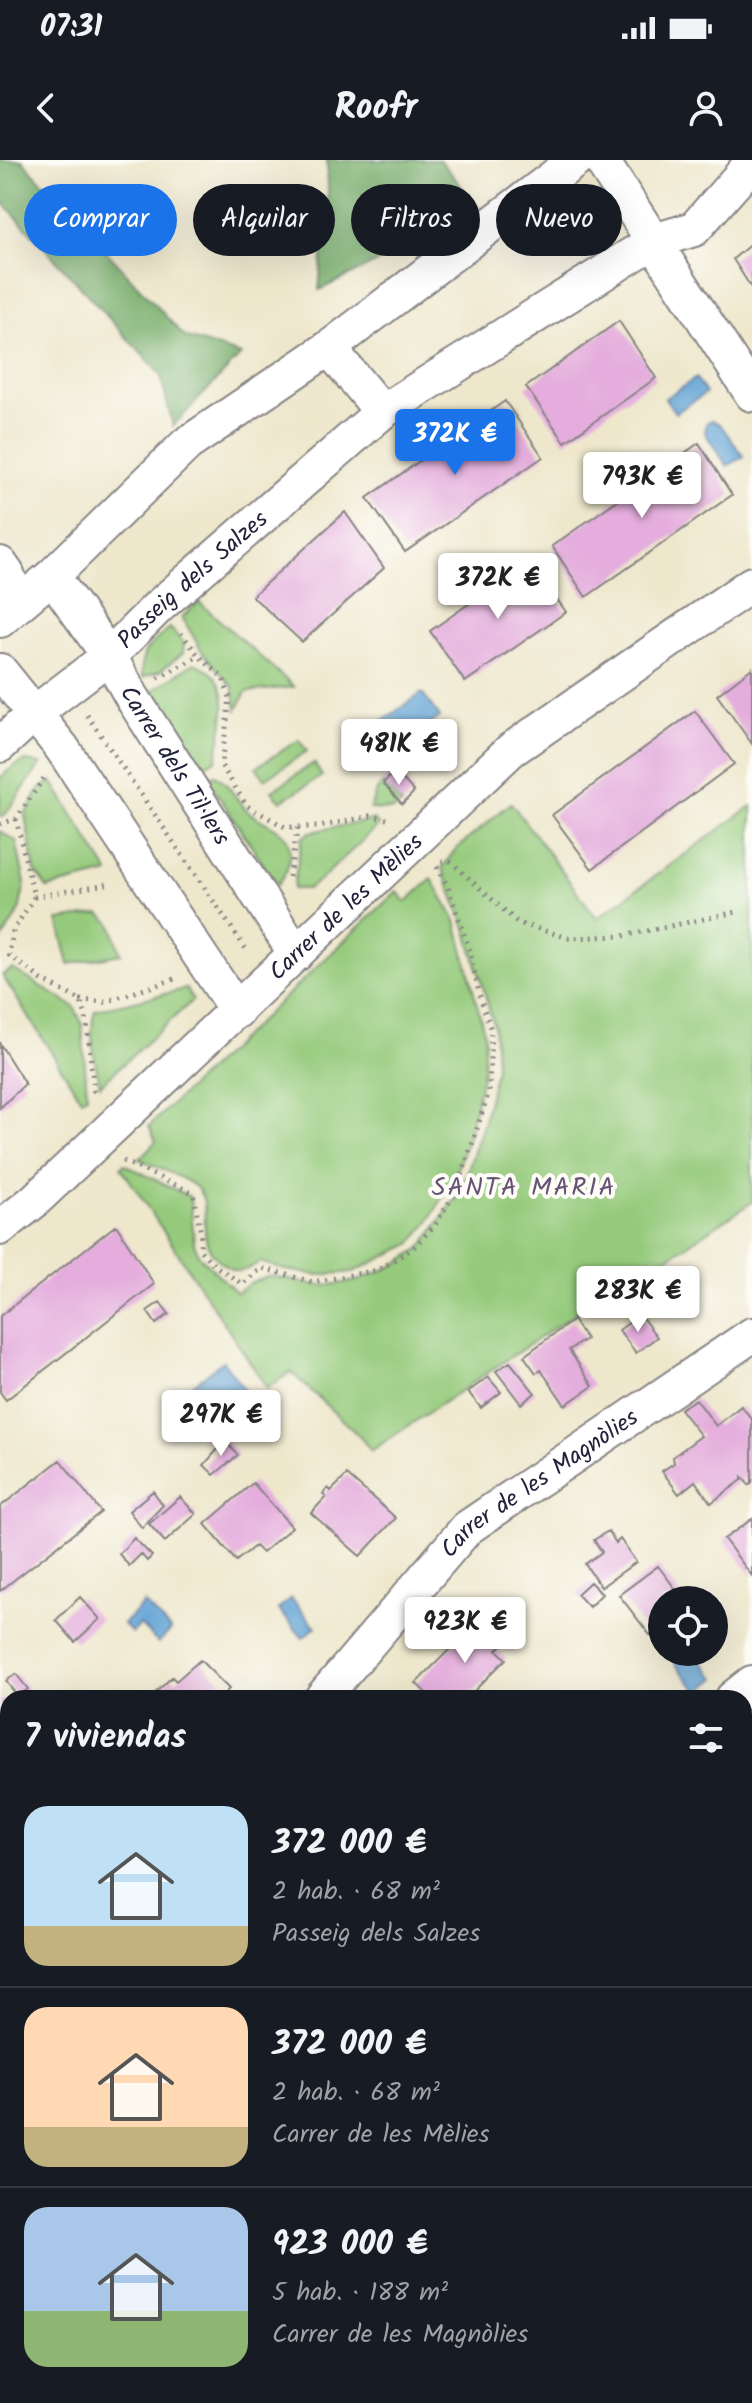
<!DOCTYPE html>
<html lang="es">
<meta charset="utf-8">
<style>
:root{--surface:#171b24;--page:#20242c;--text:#f1f3f6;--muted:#9ea1a6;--line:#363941;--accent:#1a73e8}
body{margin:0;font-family:Kalam,sans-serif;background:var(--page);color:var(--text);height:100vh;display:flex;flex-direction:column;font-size:30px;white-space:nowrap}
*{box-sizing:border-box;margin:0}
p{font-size:26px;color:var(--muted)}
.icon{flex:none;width:44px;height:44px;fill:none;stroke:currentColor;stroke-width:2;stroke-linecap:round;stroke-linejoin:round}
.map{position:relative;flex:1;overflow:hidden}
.details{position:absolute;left:0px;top:1530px;width:752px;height:714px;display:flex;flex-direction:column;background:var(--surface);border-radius:24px 24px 0 0;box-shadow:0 8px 32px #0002}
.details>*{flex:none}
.guide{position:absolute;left:24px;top:24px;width:704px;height:72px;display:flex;gap:16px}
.fabs{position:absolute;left:648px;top:1426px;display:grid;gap:16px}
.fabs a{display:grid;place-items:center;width:80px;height:80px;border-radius:50%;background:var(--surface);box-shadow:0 8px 32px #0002;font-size:40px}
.price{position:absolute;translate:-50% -68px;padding:0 18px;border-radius:8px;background:#fff;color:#222;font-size:26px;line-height:52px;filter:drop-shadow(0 2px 4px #0008)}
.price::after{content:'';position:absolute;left:50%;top:48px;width:24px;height:18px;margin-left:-12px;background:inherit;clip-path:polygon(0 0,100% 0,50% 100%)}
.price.current{background:var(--accent);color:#fff}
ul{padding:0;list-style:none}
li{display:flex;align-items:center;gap:24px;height:200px;padding:0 24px}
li+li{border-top:2px solid var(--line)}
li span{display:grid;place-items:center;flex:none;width:224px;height:160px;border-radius:24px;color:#555}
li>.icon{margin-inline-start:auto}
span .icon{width:96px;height:96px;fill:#fffc;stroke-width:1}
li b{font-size:34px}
h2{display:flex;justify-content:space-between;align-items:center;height:96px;padding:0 24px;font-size:34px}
.pill{padding:0 28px;border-radius:36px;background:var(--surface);box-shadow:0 8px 32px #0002;font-size:28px;line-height:72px}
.pill.current{background:var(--accent);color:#fff}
.status{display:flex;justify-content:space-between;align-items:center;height:56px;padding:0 40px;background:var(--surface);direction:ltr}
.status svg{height:22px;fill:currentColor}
header{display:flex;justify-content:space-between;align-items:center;height:104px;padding:0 24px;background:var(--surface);font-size:36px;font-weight:600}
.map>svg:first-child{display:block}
.green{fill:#95ca7c;stroke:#5c765c;stroke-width:2}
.forest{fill:#78ae6c;stroke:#4d6854;stroke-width:2}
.water{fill:#61a2d4;stroke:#426288;stroke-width:2}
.building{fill:#e4addd}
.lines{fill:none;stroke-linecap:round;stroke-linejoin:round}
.minor-casing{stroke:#888484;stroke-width:38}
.path{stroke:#888484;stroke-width:5;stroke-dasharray:2 6;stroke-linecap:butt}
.minor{stroke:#fff;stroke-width:34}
.labels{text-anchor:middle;stroke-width:8;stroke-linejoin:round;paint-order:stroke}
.street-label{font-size:24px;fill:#22223b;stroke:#fdfcf7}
.neighbourhood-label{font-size:26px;letter-spacing:2px;fill:#665374;stroke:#fdfcf7}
</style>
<div class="status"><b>07:31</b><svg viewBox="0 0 49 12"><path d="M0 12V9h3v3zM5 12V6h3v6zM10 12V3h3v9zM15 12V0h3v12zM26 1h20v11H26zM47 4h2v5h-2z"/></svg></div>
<header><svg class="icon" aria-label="back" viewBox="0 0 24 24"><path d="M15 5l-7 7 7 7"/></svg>Roofr<svg class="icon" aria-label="person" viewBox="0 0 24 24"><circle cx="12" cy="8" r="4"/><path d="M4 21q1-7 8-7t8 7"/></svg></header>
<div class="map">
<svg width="752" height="2243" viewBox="0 0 752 2243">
<rect width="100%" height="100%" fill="#fdfcf7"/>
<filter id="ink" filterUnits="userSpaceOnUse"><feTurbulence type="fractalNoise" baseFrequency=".0125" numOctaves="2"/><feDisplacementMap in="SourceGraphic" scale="16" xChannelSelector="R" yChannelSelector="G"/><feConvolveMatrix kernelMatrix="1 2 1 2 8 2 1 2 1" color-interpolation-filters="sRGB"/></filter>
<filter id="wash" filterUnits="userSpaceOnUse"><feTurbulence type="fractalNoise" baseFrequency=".006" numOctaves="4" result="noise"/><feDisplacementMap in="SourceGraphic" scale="32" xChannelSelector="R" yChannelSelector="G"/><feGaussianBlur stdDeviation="1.8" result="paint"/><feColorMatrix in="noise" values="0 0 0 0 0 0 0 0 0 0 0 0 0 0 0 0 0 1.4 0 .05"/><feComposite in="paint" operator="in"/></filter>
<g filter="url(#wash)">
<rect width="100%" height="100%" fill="#eee7cc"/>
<path class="green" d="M 199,442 L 294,527 L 246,532 L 237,550 L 233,527 L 203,493 L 182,457 Z
M 170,468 L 184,483 L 183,493 L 160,511 L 142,518 C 140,487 149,487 170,468 Z
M 194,503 C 239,518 222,565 216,600 L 202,606 L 153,530 Z
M 299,580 L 307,591 L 265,619 L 256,607 Z
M 26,601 L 41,604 L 4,656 L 0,657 L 0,618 L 14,606 Z
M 314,603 L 322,616 L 281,641 L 272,631 Z
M 215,615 C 229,623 234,637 245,648 C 254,658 266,662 277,669 C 297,682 291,709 277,725 L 207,618 Z
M 52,621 L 109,713 L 47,728 L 35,711 L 25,655 L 40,629 Z
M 383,623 L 402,644 L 394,650 L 370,649 L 376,632 Z
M 511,643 L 597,758 L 752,646 L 752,1042 L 677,1092 L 597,1139 L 371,1291 L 360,1277 L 291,1212 L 267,1228 L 121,1007 L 124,1004 L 190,1037 L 194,1083 L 199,1096 L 237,1133 L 252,1122 L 270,1116 L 322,1126 L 357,1121 L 393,1106 L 421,1088 L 461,1031 L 483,964 L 496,908 L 494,866 L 467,771 L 442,708 L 455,690 Z
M 373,660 L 379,665 L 320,720 L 307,729 L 293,729 L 302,678 L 310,672 Z
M 0,671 L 16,681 L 25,723 L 19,751 L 0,783 Z
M 432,719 L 456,761 L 485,876 L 483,911 L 469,973 L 455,1016 L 428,1063 L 411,1084 L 353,1112 L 318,1115 L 285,1110 L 260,1102 C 246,1110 240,1116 226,1106 C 188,1081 217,1048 196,1027 C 187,1019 152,1005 139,999 L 156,981 L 149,966 L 397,731 L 406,742 Z
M 100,754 L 111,763 L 121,794 L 69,804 L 58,760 Z
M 13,809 L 74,847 L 82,863 L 87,936 L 81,939 L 2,815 Z
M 186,829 L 193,840 L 100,925 C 95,902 88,872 95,850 Z"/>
<path class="forest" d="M 0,0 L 22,0 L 185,177 L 241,195 L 173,266 L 160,214 L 0,39 Z
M 327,0 L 440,0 L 483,52 L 319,130 L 328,30 Z"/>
<path class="water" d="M 696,218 L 706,233 L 675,253 L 665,238 Z
M 711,260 L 720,264 L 744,297 L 727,306 L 705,273 L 706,263 Z
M 422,533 L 440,557 L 390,593 L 372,568 Z
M 223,1201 L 244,1229 L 188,1273 L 166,1246 Z
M 291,1438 L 316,1467 L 303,1478 L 278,1449 Z
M 144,1443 L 171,1470 L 158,1483 L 140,1465 L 132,1473 L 123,1464 Z
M 680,1492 L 693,1492 L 716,1518 L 699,1532 L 675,1504 L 682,1496 Z"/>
<g id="blocks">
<path class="building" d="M 752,83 L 752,129 L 733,99 Z
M 619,161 L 656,218 L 565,282 L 526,227 Z
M 505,241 L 543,297 L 405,392 L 367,338 Z
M 699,283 L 732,335 L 586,437 L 552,386 Z
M 345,352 L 384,408 L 302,482 L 252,436 Z
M 530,401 L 566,452 L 465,522 L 430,471 Z
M 752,508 L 752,584 L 717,535 Z
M 695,551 L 734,604 L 592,709 L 552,655 Z
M 396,611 L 414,632 L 402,644 L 383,623 Z
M 0,884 L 25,924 L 0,948 Z
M 116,1065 L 154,1124 L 6,1240 L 0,1232 L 0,1156 Z
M 160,1142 L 169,1154 L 156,1164 L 147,1151 Z
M 640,1155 L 657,1177 L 636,1193 L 619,1170 Z
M 573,1160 L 586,1179 L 569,1190 L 593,1226 L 565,1245 L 541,1210 L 536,1213 L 524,1196 Z
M 510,1202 L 535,1233 L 521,1244 L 496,1211 Z
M 488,1217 L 501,1232 L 481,1248 L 468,1232 Z
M 696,1239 L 716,1266 L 741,1246 L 752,1259 L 752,1322 L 749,1325 L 742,1317 L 742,1320 L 711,1343 L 695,1321 L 679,1334 L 662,1311 L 674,1303 L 673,1297 L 701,1276 L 680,1249 Z
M 260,1252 L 270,1259 L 259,1269 L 251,1260 Z
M 225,1281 L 238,1295 L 214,1315 L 204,1305 Z
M 60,1300 L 101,1352 L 0,1431 L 0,1347 Z
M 347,1315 L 396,1358 L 360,1396 L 311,1353 L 326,1337 L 323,1334 L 328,1328 L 331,1331 Z
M 253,1323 L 292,1367 L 262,1393 L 255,1386 L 236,1401 L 205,1364 Z
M 153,1331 L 163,1345 L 142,1368 L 129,1351 Z
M 180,1337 L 196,1354 L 165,1382 L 149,1364 Z
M 752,1359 L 752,1416 L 724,1379 Z
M 608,1371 L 616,1383 L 620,1379 L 636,1402 L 601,1427 L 585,1404 L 602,1392 L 594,1380 Z
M 134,1378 L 152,1396 L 147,1401 L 141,1394 L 129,1406 L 119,1394 Z
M 658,1406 L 684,1440 L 662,1440 L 662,1466 L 650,1475 L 619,1435 Z
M 590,1422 L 602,1434 L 589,1447 L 577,1434 Z
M 80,1437 L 100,1459 L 75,1482 L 56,1460 Z
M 477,1462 L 487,1472 L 494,1465 L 508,1479 L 497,1490 L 506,1499 L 469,1536 L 471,1538 L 431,1538 L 416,1523 Z
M 200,1500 L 229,1529 L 220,1538 L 150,1538 L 172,1517 L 176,1521 Z
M 16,1514 L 28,1529 L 18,1537 L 6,1521 Z
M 4,1539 L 8,1546 L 8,1584 L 0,1588 L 0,1541 Z
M 0,1676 L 8,1691 L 8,1739 L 0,1743 Z
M 8,1849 L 8,1900 L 0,1887 L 0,1854 Z
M 8,1951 L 8,1983 L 0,1971 L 0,1966 L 6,1962 L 2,1956 Z
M 8,2167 L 8,2208 L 0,2209 L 0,2169 Z"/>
</g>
</g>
<g filter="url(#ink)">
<use href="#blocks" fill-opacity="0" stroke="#888484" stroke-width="2"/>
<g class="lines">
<g class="minor-casing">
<g id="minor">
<path d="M 601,0 L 752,234"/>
<path d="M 329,188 L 382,252"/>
<path d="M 0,404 L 7,414 L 18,444"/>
<path id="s1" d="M 52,416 L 109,496 L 132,537 L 296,794"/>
<path d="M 0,460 L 52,416 L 187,284 L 329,188 L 576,0"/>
<path d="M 0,511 L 62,588 L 237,851"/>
<path id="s2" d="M 0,585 L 36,552 L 109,496 L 158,447 L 382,252 L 654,81 L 694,69 L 752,3"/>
<path id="s3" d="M 0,1068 L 33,1042 L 511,590 L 752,424"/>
<path id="s4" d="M 322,1538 L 467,1368 L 752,1175"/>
<path d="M 733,1538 L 752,1523"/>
<path d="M 0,1804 L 8,1799"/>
<path d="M 0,2063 L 8,2078"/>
<path d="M 95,2236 L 99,2243"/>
</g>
</g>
<path class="path" d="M 181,473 L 199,496 L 223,518 L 230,538 L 221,605 L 247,646 L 285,667 L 319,667 L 370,656 L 387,659
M 158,518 L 199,496
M 87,555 L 248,792
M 16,659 L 34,737 L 13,771 L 9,795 L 42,820 L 80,840 L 86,855 L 94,931 L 98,936
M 0,664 L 16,659 L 44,618
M 442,702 L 450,701 L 518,763 L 569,778 L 623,776 L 737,752
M 289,717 L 298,667
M 34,737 L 112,723
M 80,840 L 105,842 L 175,819
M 123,1001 L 193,1033 L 201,1074 L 200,1090 L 214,1105 L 242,1124 L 262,1108 L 313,1122 L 378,1110 L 413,1088 L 435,1065 L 458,1028 L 489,931 L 491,870 L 479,833 L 470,791 L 448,727 L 436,705
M 744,2040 L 752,2032
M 744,2147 L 752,2136
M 559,2243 L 566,2236
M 682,2243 L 687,2236"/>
<use href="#minor" class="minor"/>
</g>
</g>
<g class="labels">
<g class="street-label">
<text dy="8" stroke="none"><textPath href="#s2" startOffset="254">Passeig dels Salzes</textPath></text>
<text dy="8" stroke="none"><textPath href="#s1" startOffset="226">Carrer dels Til·lers</textPath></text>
<text dy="8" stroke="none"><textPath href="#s3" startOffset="472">Carrer de les Mèlies</textPath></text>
<text dy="8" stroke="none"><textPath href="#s4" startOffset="308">Carrer de les Magnòlies</textPath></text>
</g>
<g class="neighbourhood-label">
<text x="524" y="1035">SANTA MARIA</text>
</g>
</g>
</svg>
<div class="fabs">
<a><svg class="icon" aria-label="locate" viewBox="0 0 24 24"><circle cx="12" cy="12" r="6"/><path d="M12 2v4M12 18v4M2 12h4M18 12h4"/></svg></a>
</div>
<b class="price current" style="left:455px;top:317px">372K €</b>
<b class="price" style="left:642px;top:360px">793K €</b>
<b class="price" style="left:498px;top:461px">372K €</b>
<b class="price" style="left:399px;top:627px">481K €</b>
<b class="price" style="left:638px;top:1174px">283K €</b>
<b class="price" style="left:221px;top:1298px">297K €</b>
<b class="price" style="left:465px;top:1505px">923K €</b>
<div class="guide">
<a class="pill current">Comprar</a>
<a class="pill">Alquilar</a>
<a class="pill">Filtros</a>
<a class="pill">Nuevo</a>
</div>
<section class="details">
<h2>7 viviendas<svg class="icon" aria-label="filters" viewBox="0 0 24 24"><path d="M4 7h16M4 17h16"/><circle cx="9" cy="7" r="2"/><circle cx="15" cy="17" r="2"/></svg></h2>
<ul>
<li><span style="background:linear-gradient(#bfe0f5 75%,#c2b280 0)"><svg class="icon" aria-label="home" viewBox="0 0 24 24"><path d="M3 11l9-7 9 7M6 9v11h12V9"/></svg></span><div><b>372 000 €</b><p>2 hab. · 68 m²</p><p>Passeig dels Salzes</p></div></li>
<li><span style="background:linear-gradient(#ffd9b3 75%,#c2b280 0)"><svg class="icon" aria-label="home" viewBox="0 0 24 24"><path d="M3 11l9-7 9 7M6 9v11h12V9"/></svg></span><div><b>372 000 €</b><p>2 hab. · 68 m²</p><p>Carrer de les Mèlies</p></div></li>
<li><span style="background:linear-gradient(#a9c7e8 65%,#8fb573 0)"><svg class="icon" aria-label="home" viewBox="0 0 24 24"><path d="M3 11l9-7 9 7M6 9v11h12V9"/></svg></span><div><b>923 000 €</b><p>5 hab. · 188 m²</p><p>Carrer de les Magnòlies</p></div></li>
</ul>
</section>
</div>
